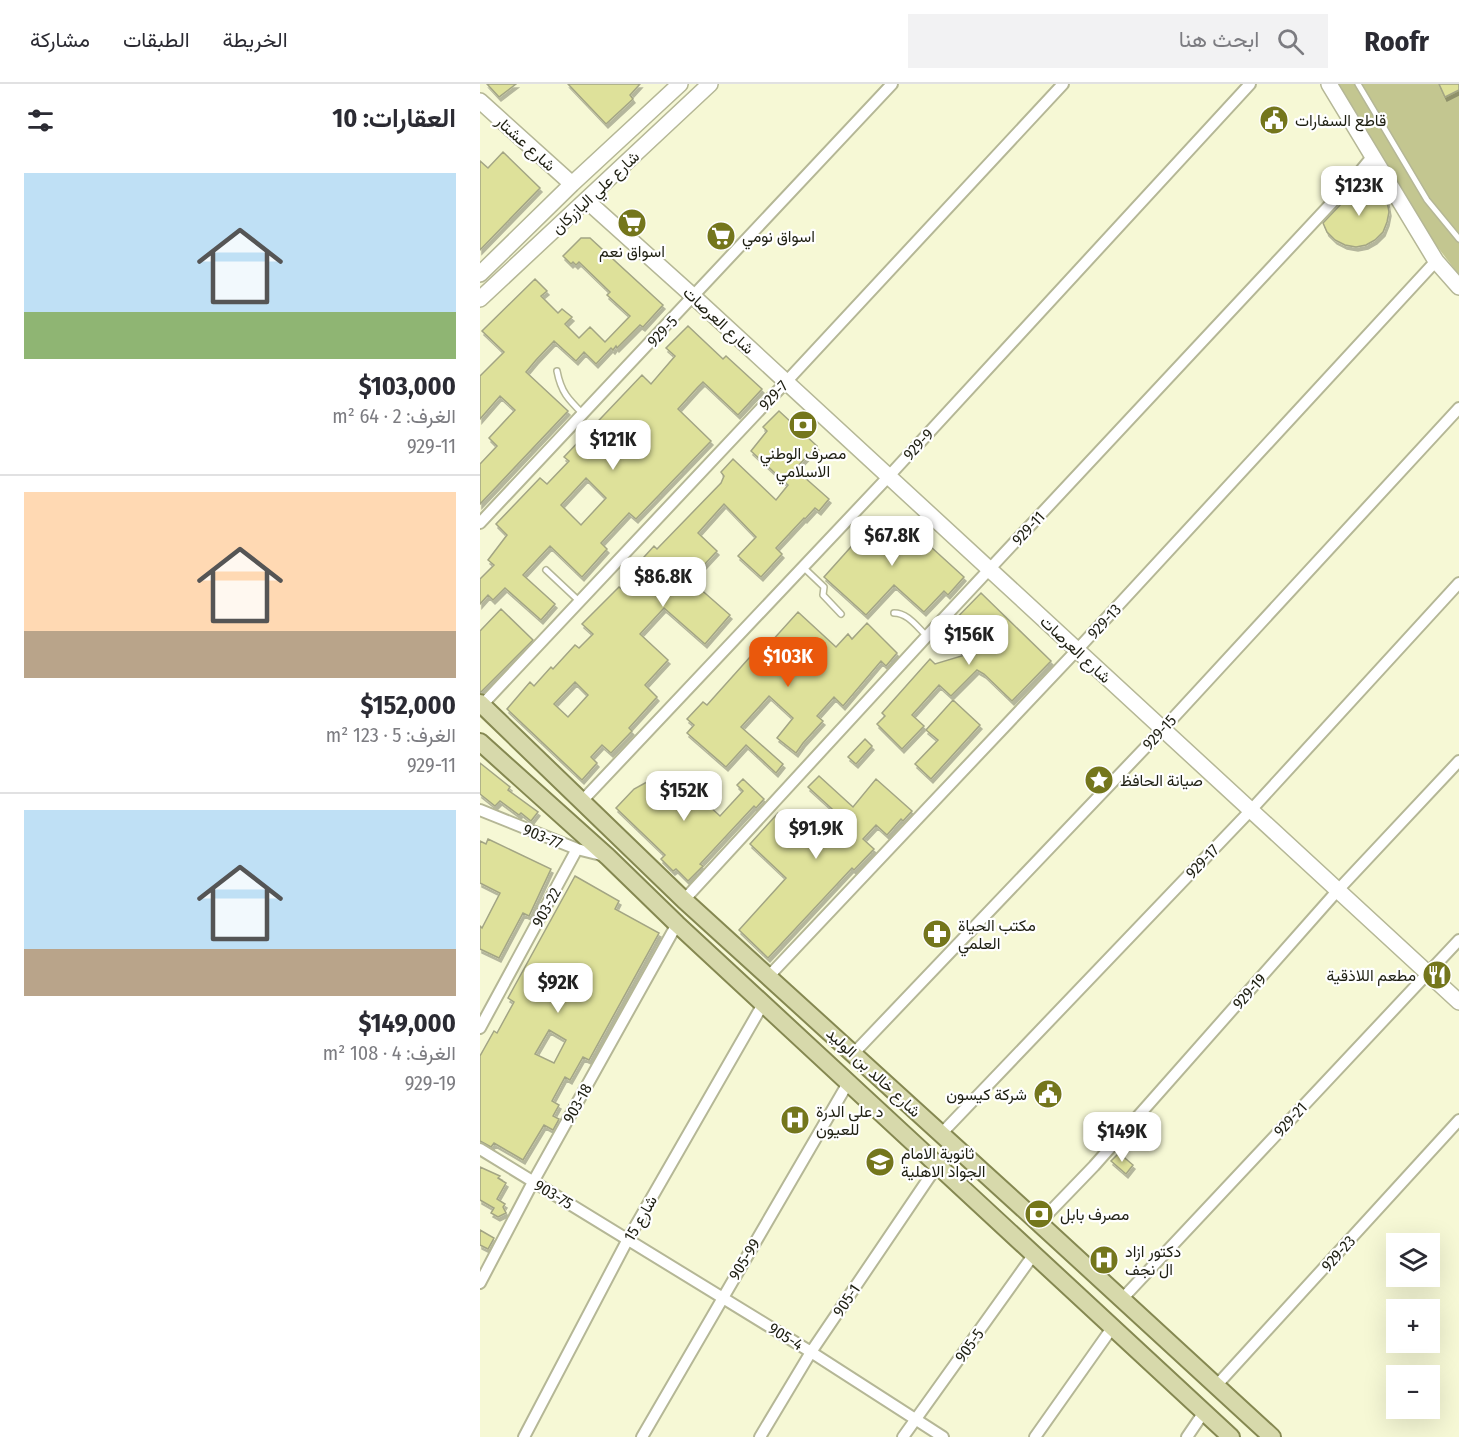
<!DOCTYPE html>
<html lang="ar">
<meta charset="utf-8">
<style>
:root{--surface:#fff;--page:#f2f2f3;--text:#2b2b33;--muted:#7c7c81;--line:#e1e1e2;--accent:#ea580c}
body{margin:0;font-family:"Fira Sans Condensed",Vazirmatn,sans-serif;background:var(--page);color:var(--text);direction:rtl;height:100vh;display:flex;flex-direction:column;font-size:22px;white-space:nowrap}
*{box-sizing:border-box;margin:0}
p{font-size:20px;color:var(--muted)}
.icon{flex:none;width:33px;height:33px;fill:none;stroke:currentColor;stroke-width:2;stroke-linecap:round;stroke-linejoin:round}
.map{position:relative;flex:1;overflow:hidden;direction:ltr}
.details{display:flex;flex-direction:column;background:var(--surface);width:480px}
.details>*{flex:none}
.buttons{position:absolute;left:906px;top:1149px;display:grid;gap:12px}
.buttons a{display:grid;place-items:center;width:54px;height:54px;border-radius:0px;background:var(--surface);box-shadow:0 6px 24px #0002;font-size:30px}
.price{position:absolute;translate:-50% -51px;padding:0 14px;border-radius:12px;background:#fff;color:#222;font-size:20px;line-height:39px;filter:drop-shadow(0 2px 3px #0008)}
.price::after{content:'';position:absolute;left:50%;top:36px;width:18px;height:14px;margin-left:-9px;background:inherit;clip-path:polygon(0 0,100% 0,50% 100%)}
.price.active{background:var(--accent);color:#fff}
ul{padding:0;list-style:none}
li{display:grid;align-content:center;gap:12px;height:318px;padding:0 24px}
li+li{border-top:2px solid var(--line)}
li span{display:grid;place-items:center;height:186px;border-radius:0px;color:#555}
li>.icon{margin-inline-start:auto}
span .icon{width:108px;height:108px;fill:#fffc;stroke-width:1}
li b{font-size:26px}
h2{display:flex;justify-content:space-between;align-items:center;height:72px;padding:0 24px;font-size:26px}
header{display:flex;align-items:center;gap:36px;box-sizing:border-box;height:84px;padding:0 30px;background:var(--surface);border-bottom:2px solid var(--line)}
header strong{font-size:28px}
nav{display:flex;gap:33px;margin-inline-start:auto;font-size:21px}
.search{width:420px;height:54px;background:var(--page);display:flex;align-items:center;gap:15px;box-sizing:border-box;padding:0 21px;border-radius:0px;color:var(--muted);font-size:22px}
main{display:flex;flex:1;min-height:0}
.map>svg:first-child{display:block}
.green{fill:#c3c690}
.building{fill:#dee19a;stroke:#a3a584;stroke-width:1.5;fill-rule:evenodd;filter:url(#shadow)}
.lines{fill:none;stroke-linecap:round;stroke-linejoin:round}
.lane-casing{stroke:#b5b796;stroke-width:8}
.street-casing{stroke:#b5b796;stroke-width:14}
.secondary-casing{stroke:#b5b796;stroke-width:18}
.primary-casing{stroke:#858851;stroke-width:20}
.lane{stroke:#fff;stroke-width:5}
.street{stroke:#fff;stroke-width:10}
.secondary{stroke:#fff;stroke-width:15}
.primary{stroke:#d7d9ab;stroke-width:16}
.labels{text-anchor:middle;stroke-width:4.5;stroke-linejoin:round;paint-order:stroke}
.poi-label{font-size:16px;fill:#1e1f12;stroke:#fff;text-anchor:start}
.street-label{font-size:16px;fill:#1e1f12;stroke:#fff}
</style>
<header>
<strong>Roofr</strong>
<div class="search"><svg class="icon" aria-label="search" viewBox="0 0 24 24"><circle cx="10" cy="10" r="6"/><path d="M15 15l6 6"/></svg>ابحث هنا</div>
<nav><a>الخريطة</a><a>الطبقات</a><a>مشاركة</a></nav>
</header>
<main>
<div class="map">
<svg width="979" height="1353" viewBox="0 0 979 1353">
<defs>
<filter id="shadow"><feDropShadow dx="2" dy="4" stdDeviation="0" flood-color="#0004"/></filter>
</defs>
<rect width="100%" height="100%" fill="#f6f8d5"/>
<path class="green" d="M 850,0 L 979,0 L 979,191 L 903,92 Z"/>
<path class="building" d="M 7,0 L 36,0 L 19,13 Z
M 88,0 L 160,0 L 150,11 L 153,15 L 126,40 Z
M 959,0 L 979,0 L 979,6 L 965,13 Z
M 23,68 L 60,104 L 0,166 L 0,77 L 8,84 Z
M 883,97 L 893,101 L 901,108 L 907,117 L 909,128 L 907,138 L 903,148 L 895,156 L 886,161 L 876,163 L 865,161 L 855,156 L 847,148 L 843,139 Z
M 101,154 L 110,154 L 183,221 L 163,243 L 160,241 L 137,264 L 136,262 L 133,266 L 131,264 L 116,280 L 104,268 L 96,277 L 74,257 L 56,276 L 46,288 L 88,327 L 0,420 L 0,380 L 17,362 L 9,354 L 35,326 L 20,312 L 0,335 L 0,292 L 24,268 L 2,247 L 55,195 L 67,207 L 61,212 L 78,229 L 82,225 L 92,233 L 85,240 L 99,254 L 110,243 L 125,258 L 150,232 L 127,211 L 130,208 L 99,178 L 96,181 L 93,178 L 91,180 L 83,172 Z
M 208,242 L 243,275 L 246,272 L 282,305 L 258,331 L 223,298 L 217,304 L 198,325 L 231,357 L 156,435 L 149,429 L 121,459 L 127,465 L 102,493 L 70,462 L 43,491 L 75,520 L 61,536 L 25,504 L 13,516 L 8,511 L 0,520 L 0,495 L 14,481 L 8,476 L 27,451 L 16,440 L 60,394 L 67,400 L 89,377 L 84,373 L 162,291 L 171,300 L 195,272 L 186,264 ZM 106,394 L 126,414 L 101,441 L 81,421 Z
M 299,327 L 337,362 L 315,385 L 349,415 L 339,427 L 335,424 L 325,435 L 324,434 L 296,464 L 302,470 L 281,493 L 258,472 L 276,453 L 244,420 L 218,449 L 237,467 L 210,496 L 250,531 L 225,560 L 184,524 L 160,550 L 188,576 L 165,601 L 177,613 L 149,644 L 152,647 L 131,669 L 122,661 L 111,673 L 117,679 L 102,696 L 27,625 L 50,598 L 54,602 L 71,583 L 73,585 L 95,561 L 99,564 L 113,550 L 102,540 L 139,503 L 146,509 L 163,491 L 154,484 L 174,462 L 177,465 L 241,399 L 244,392 L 241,388 L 253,375 L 296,416 L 308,401 L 271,367 L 287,347 L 283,343 ZM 95,598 L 108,611 L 88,633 L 74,620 Z
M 418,433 L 484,493 L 468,511 L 464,507 L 444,528 L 414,501 L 386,531 L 344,493 L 395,436 Z
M 501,509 L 571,577 L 532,617 L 504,590 L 497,586 L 471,612 L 459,601 L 432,631 L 444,642 L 422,665 L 397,640 L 405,632 L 402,629 L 450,575 L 455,580 L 485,571 L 462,549 Z
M 21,525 L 53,556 L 0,609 L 0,547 Z
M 318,528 L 356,563 L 368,550 L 372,555 L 387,539 L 417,569 L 406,582 L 401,577 L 363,622 L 354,613 L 337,632 L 343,637 L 323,659 L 316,669 L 297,654 L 313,634 L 289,612 L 261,643 L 303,680 L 296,689 L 266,661 L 246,683 L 207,649 L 214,641 L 207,635 L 223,618 L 227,621 L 287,554 L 291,558 Z
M 473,616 L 500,641 L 451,695 L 435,680 L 458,656 L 446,646 Z
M 385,655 L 392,662 L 376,680 L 368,673 Z
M 0,679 L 30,703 L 28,706 L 58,728 L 51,737 L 41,729 L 39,731 L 20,717 L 15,722 L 0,710 Z
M 339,692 L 373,723 L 396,695 L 432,727 L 423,737 L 421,735 L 407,751 L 396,741 L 383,755 L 394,765 L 374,786 L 372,784 L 288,874 L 259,846 L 306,794 L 270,760 L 298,729 L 335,764 L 362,734 L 328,703 Z
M 176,693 L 195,710 L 205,700 L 240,732 L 263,707 L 257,701 L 263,695 L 284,715 L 276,724 L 274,722 L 220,780 L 223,782 L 208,797 L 196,785 L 193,787 L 181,775 L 185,771 L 136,724 L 154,705 Z
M 8,755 L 71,785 L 49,832 L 43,829 L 19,874 L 0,865 L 0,842 L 2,844 L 20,809 L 0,799 L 0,757 L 6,760 Z
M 95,792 L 139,817 L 135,825 L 179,849 L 109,976 L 103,973 L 90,996 L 85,993 L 72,1017 L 79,1021 L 73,1032 L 79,1035 L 73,1046 L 64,1041 L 43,1076 L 14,1059 L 11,1063 L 0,1057 L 0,972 L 14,947 L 17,949 L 34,918 L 28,914 ZM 69,946 L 86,956 L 74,979 L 55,970 Z
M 639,1069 L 653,1081 L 646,1090 L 631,1077 Z
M 0,1083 L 20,1092 L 18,1094 L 26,1099 L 17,1115 L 25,1120 L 23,1123 L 26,1129 L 18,1133 L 11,1129 L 14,1124 L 0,1116 Z
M 0,1146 L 14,1154 L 8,1165 L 0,1161 Z"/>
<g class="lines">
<g class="lane-casing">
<path id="lane" d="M 878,0 L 947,116 L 979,155
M 77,287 C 81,308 88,315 103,330
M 323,483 L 344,503 L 343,511 L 361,530
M 66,486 L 99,517
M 414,529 C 428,529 437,543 447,552"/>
</g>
<g class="street-casing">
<path id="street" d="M 0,439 L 412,0
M 2,621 L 306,298 L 583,0
M 102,717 L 409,392 L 770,0
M 0,726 L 97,765 L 125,772
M 204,816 L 447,552 L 873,96 L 892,73
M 288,893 L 597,566 L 956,177
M 0,944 L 97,765
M 374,969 L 683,645 L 979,324
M 461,1050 L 771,726 L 979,499
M 0,1065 L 331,1268 L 463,1353
M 559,1139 L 614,1082 L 858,806 L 979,677
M 0,1199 L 53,1098 L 197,840
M 642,1215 L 979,856
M 736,1302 L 979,1036
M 44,1353 L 148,1155 L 283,920
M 162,1353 L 368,999
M 280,1353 L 331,1268 L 457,1082
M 423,1353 L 554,1170
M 555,1353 L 632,1244
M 707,1353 L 724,1328"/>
</g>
<g class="secondary-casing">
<path id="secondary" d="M 849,0 L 956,177 L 979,203
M 0,17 L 92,100
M 106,116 L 214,213 L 979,918
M 0,190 L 92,100 L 200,0
M 0,215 L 230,0"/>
</g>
<g class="primary-casing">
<path id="primary" d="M 0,619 L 204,816 L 559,1139 L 792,1353
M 0,658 L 128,773 L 197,840 L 751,1353"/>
</g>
<use href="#lane" class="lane"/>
<use href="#street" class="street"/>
<use href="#secondary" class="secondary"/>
<use href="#primary" class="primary"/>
</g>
<defs>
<g id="civic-disc" transform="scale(1.5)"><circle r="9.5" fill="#74761c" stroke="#fff"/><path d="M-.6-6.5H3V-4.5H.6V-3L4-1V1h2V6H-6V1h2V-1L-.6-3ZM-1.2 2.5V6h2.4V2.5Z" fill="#fff"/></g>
<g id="supermarket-disc" transform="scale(1.5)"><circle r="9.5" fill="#74761c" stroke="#fff"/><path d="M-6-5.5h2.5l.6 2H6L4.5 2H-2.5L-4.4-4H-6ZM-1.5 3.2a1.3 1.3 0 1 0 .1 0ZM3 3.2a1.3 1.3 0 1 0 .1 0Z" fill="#fff"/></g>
<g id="bank-disc" transform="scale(1.5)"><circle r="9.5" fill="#74761c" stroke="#fff"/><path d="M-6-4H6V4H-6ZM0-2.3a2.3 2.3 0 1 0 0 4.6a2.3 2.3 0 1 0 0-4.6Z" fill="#fff"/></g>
<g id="sight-disc" transform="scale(1.5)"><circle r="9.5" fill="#74761c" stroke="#fff"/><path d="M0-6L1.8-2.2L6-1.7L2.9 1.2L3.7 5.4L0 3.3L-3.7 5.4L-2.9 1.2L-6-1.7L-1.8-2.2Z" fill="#fff"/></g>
<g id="pharmacy-disc" transform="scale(1.5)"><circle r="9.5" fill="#74761c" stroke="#fff"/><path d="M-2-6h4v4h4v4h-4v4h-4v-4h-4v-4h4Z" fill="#fff"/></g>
<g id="restaurant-disc" transform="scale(1.5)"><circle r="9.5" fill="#74761c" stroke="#fff"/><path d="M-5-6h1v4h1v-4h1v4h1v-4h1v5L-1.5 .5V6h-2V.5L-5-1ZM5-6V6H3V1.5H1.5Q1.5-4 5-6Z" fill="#fff"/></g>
<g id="hospital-disc" transform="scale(1.5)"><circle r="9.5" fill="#74761c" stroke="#fff"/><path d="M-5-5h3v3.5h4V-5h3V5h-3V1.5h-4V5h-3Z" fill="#fff"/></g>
<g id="school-disc" transform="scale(1.5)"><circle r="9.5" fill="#74761c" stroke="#fff"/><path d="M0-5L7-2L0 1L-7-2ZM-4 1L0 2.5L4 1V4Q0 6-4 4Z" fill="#fff"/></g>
</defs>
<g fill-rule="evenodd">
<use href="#civic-disc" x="794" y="36"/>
<use href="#supermarket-disc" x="152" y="139"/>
<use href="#supermarket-disc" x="241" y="152"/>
<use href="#bank-disc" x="323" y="341"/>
<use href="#sight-disc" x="619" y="696"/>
<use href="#pharmacy-disc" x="457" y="850"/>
<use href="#restaurant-disc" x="957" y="891"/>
<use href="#civic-disc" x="568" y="1010"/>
<use href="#hospital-disc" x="315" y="1036"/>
<use href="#school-disc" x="400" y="1078"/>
<use href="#bank-disc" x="559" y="1130"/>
<use href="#hospital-disc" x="624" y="1176"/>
</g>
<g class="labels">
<g class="poi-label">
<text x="815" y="42">قاطع السفارات</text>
<text x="262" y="158">اسواق نومي</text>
<text x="152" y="173" text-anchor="middle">اسواق نعم</text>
<text x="323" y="375" text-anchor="middle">مصرف الوطني<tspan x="323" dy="18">الاسلامي</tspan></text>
<text x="640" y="702">صيانة الحافظ</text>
<text x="478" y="847">مكتب الحياة<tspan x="478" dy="18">العلمي</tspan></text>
<text x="936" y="897" text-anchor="end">مطعم اللاذقية</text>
<text x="547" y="1016" text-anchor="end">شركة كيسون</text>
<text x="336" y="1033">د علي الدرة<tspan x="336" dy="18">للعيون</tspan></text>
<text x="421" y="1075">ثانوية الامام<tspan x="421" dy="18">الجواد الاهلية</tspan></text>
<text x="580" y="1136">مصرف بابل</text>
<text x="645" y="1173">دكتور ازاد<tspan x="645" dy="18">ال نجف</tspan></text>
</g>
<g class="street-label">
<text transform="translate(46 59) rotate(42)" y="6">شارع عشتار</text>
<text transform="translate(115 108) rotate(-43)" y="6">شارع علي البازركان</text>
<text transform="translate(239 236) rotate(43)" y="6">شارع العرصات</text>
<text transform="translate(182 247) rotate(-47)" y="6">929-5</text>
<text transform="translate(293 311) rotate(-47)" y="6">929-7</text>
<text transform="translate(438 360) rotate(-47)" y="6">929-9</text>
<text transform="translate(548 444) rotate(-47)" y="6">929-11</text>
<text transform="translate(624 537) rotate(-47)" y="6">929-13</text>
<text transform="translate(596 565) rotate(43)" y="6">شارع العرصات</text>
<text transform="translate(679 648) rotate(-47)" y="6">929-15</text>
<text transform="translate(63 752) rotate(22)" y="6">903-77</text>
<text transform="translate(722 777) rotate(-46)" y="6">929-17</text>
<text transform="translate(66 823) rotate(-61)" y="6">903-22</text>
<text transform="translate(769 907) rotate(-48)" y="6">929-19</text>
<text transform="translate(394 988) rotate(43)" y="6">شارع خالد بن الوليد</text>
<text transform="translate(97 1019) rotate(-61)" y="6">903-18</text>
<text transform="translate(810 1035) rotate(-47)" y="6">929-21</text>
<text transform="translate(74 1110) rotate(31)" y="6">903-75</text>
<text transform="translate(160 1134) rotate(-60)" y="6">شارع 15</text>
<text transform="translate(858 1169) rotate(-48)" y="6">929-23</text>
<text transform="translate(264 1175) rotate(-59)" y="6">905-99</text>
<text transform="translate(366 1216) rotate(-56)" y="6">905-1</text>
<text transform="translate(306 1252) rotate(32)" y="6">905-4</text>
<text transform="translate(489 1261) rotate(-54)" y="6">905-5</text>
</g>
</g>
</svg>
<div class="buttons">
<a><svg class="icon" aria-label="layers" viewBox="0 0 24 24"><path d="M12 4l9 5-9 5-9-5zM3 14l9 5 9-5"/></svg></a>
<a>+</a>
<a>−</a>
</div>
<b class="price" style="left:879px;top:133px">$123K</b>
<b class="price" style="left:133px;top:387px">$121K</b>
<b class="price" style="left:412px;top:483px">$67.8K</b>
<b class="price" style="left:183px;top:524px">$86.8K</b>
<b class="price" style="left:489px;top:582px">$156K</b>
<b class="price active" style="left:308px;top:604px">$103K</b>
<b class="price" style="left:204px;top:738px">$152K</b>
<b class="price" style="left:336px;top:776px">$91.9K</b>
<b class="price" style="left:78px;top:930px">$92K</b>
<b class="price" style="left:642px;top:1079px">$149K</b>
</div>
<section class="details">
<h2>العقارات: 10<svg class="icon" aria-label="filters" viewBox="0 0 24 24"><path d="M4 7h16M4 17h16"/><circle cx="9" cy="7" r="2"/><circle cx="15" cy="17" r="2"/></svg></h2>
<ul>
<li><span style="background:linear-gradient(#bfe0f5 75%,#8fb573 0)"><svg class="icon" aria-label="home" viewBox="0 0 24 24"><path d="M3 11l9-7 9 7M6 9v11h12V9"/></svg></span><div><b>$103,000</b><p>الغرف: 2 · 64 m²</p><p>929-11</p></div></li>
<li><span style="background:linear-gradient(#ffd9b3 75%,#b9a48a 0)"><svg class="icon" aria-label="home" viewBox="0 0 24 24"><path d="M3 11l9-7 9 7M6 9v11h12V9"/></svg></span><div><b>$152,000</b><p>الغرف: 5 · 123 m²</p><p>929-11</p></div></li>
<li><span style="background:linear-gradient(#bfe0f5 75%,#b9a48a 0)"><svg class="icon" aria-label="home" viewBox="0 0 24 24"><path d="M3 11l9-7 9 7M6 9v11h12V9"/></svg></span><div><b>$149,000</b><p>الغرف: 4 · 108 m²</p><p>929-19</p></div></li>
</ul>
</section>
</main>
